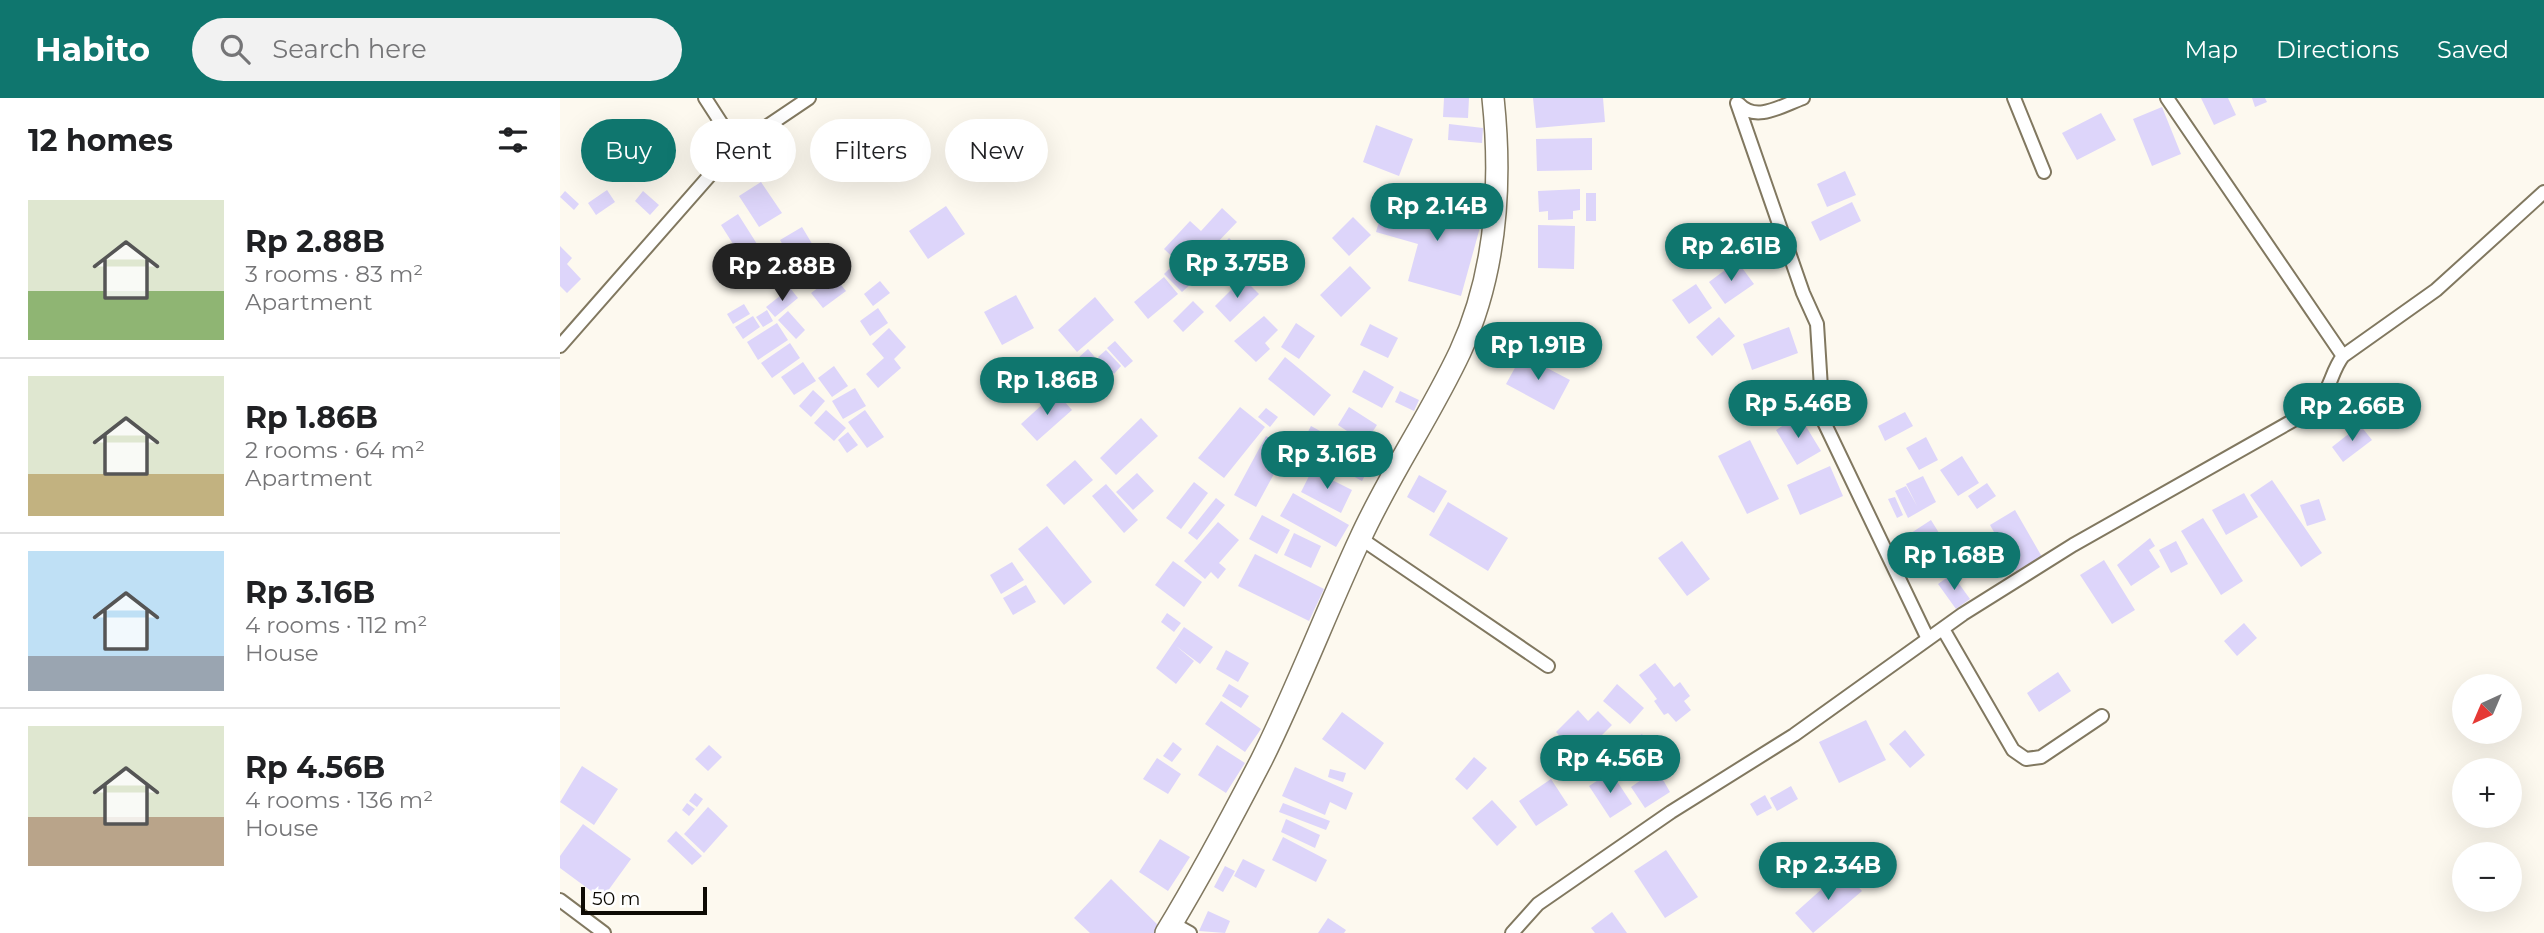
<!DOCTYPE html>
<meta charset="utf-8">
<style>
:root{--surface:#fff;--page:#f2f2f2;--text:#202124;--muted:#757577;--line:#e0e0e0;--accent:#0f766e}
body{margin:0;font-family:Montserrat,sans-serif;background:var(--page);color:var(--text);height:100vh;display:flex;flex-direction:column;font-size:26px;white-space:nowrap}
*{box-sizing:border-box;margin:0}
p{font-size:23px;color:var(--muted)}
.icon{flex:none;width:38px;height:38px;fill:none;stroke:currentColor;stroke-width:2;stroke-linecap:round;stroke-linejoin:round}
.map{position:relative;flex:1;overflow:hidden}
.sheet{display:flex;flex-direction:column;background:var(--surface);width:560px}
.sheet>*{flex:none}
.banner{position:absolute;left:21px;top:21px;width:665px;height:63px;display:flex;gap:14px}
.needle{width:46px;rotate:224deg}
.buttons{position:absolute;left:1892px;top:576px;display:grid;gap:14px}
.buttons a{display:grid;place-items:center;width:70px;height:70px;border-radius:50%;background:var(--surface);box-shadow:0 7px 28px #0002;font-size:35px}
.scale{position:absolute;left:21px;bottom:18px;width:126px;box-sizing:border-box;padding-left:7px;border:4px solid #0e0b04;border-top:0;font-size:19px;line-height:24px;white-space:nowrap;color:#0e0b04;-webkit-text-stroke:5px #fff;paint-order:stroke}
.price{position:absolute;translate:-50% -60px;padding:0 16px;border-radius:24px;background:var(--accent);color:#fff;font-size:23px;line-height:46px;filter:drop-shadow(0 2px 4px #0008)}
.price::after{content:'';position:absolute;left:50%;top:42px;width:21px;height:16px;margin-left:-10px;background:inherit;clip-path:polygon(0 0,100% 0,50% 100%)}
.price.on{background:#222;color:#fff}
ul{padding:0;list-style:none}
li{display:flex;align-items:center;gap:21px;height:175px;padding:0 28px}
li+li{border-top:2px solid var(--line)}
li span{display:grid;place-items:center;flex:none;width:196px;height:140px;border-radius:0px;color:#555}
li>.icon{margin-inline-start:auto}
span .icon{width:84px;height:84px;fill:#fffc;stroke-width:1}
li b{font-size:30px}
h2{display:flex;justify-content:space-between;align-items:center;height:84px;padding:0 28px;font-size:30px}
.tag{padding:0 24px;border-radius:32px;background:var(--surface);box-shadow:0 7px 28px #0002;font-size:24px;line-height:63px}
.tag.on{background:var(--accent);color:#fff}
header{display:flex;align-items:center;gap:42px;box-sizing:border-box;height:98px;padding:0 35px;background:var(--accent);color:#fff}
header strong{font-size:33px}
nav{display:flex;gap:38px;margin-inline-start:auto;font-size:24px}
.search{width:490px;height:63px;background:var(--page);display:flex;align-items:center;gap:18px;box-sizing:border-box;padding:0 24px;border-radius:38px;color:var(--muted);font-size:26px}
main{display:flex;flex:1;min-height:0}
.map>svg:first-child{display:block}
.building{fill:#ddd5fa}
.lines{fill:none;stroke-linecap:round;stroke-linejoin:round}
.minor-casing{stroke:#817860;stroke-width:16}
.trunk-casing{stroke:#817860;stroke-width:24}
.minor{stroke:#fff;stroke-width:12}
.trunk{stroke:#fff;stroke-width:21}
</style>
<header>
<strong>Habito</strong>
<div class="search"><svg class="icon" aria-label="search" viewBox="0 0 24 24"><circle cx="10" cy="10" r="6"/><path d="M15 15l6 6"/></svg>Search here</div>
<nav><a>Map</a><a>Directions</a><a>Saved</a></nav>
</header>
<main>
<section class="sheet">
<h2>12 homes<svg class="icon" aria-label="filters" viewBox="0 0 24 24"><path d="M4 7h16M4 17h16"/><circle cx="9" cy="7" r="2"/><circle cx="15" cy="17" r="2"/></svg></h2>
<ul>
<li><span style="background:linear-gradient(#dfe7d0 65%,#8fb573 0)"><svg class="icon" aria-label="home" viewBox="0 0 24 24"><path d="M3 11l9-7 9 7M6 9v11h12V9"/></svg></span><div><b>Rp 2.88B</b><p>3 rooms · 83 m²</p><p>Apartment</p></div></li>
<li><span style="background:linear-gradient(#dfe7d0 70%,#c2b280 0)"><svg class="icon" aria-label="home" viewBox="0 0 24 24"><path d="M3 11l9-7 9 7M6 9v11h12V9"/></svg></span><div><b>Rp 1.86B</b><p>2 rooms · 64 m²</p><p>Apartment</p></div></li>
<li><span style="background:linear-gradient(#bfe0f5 75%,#9aa5b1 0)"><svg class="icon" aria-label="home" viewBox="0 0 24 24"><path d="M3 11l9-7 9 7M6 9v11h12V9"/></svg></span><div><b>Rp 3.16B</b><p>4 rooms · 112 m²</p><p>House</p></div></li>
<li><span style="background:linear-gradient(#dfe7d0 65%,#b9a48a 0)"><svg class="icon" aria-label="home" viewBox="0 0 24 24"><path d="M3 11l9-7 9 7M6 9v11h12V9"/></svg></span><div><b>Rp 4.56B</b><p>4 rooms · 136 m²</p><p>House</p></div></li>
</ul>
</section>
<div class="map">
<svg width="1984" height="835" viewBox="0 0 1984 835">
<rect width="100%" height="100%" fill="#fdf9ef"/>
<path class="building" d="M 884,0 L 909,0 L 908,20 L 883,19 Z
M 973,0 L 1043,0 L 1045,24 L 976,30 Z
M 1641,0 L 1668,0 L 1676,17 L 1654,27 Z
M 1692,0 L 1705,0 L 1707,4 L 1695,9 Z
M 1602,9 L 1621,56 L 1592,68 L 1573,21 Z
M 1541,15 L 1556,42 L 1517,62 L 1502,35 Z
M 889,26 L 923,30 L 922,45 L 888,42 Z
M 816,27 L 853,41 L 839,78 L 803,64 Z
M 1032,40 L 1032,72 L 977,73 L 976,41 Z
M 1285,73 L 1296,97 L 1267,109 L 1257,86 Z
M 201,84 L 222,115 L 199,129 L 179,98 Z
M 1020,91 L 1020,112 L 1013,113 L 1013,121 L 988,122 L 988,113 L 979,114 L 978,93 Z
M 47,92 L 55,104 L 36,117 L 28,105 Z
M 5,93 L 19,106 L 14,112 L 0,99 Z
M 83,93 L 99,107 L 90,117 L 75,103 Z
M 1026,95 L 1036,95 L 1036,123 L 1026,123 Z
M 866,99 L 924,115 L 901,198 L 848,183 L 858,146 L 816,134 L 823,110 L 860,121 Z
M 1292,104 L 1301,123 L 1260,143 L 1251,124 Z
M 386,108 L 405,136 L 368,161 L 349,133 Z
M 662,110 L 677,124 L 633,170 L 624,161 L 620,166 L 604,151 L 630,123 L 641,133 Z
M 178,116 L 197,146 L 180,157 L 161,127 Z
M 793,119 L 811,137 L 789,158 L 772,140 Z
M 978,127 L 1015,128 L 1014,171 L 978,170 Z
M 242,129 L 254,149 L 232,162 L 220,142 Z
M 669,140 L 686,156 L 660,184 L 643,167 Z
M 0,148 L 12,160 L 7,166 L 21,181 L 7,195 L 0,188 Z
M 261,154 L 271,166 L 243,189 L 233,176 Z
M 218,159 L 226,181 L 207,189 L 198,167 Z
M 1177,163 L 1194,186 L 1165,206 L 1149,184 Z
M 615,165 L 633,184 L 622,194 L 604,176 Z
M 790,168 L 811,190 L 781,219 L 760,197 Z
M 274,178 L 286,193 L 263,210 L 251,195 Z
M 604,179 L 618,196 L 588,221 L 574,204 Z
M 683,180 L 699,196 L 670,224 L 655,208 Z
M 320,183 L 330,195 L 313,208 L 304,196 Z
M 1136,186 L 1152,210 L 1129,226 L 1112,202 Z
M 230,190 L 238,200 L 215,219 L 206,209 Z
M 456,197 L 474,230 L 442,247 L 424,214 Z
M 535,199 L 554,222 L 517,254 L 498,232 Z
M 633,203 L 644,214 L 623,234 L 613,223 Z
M 184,206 L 190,216 L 173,226 L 167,216 Z
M 318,210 L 328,225 L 310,238 L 300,223 Z
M 207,212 L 213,223 L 203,229 L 196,219 Z
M 228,213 L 245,232 L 236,241 L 218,222 Z
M 193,218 L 200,229 L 183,241 L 175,229 Z
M 704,218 L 718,232 L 705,245 L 710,251 L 696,264 L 674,243 Z
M 1159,219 L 1175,238 L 1152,258 L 1136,239 Z
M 217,225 L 228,242 L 198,262 L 187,244 Z
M 736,225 L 755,238 L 739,261 L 721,249 Z
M 810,226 L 838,240 L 828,260 L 800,247 Z
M 1229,229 L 1238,255 L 1192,272 L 1183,246 Z
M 329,230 L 346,249 L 334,261 L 341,270 L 318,290 L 306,276 L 324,260 L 312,246 Z
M 555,243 L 573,263 L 565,270 L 547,250 Z
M 230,245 L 240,260 L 212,280 L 201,265 Z
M 528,251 L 550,277 L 529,295 L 507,270 Z
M 546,252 L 561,268 L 554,276 L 538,259 Z
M 962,257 L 1010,282 L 994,312 L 946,286 Z
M 725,259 L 771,297 L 754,318 L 708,281 Z
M 243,264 L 256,283 L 234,297 L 221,279 Z
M 274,268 L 288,288 L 272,299 L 258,280 Z
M 804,272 L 834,289 L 822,310 L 792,294 Z
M 295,290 L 306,308 L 283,321 L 272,303 Z
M 253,292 L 265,303 L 251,319 L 239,308 Z
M 840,293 L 859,302 L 854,313 L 835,304 Z
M 496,294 L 512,312 L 477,343 L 461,326 Z
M 680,309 L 705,329 L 664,380 L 638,360 Z
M 789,309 L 817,327 L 805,345 L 778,327 Z
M 706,310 L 718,319 L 710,329 L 698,319 Z
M 266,312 L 286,330 L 274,343 L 254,325 Z
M 305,312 L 324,339 L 307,350 L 288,324 Z
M 1345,314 L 1353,328 L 1325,343 L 1318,328 Z
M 1239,317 L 1261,353 L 1237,367 L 1216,332 Z
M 581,320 L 598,338 L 556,377 L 540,360 Z
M 1800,327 L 1812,342 L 1783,364 L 1772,349 Z
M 751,328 L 813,362 L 802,383 L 740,349 Z
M 288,334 L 298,347 L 287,355 L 278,342 Z
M 706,338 L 728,350 L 696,409 L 674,397 Z
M 1366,339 L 1378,362 L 1359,372 L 1346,350 Z
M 1190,342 L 1219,401 L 1187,416 L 1158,358 Z
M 1402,358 L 1419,385 L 1398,398 L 1380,372 Z
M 515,362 L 533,382 L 504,407 L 486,387 Z
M 1270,368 L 1283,398 L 1240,417 L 1227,387 Z
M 752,372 L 792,392 L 781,415 L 741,394 Z
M 577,375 L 594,393 L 573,412 L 556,394 Z
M 859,377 L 887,393 L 874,415 L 847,399 Z
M 1363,378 L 1376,404 L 1348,420 L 1335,393 L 1346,388 L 1357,408 L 1346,386 Z
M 1712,382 L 1762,455 L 1741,469 L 1690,397 Z
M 634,384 L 648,395 L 621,431 L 606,420 Z
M 1427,385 L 1436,398 L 1417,411 L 1408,398 Z
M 546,386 L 578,422 L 564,435 L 532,398 Z
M 733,395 L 789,427 L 776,449 L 720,418 Z
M 1684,395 L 1698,419 L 1666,437 L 1652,412 Z
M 1335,399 L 1343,417 L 1337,420 L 1328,401 Z
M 656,400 L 665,407 L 637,442 L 628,435 Z
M 1759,401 L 1766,422 L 1747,428 L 1740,407 Z
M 888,404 L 948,440 L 928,473 L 869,437 Z
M 1455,412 L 1482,459 L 1456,473 L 1430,427 Z
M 702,417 L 730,432 L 717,456 L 689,441 Z
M 1643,420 L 1683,483 L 1661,497 L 1621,433 Z
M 1371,422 L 1384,443 L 1361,458 L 1348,437 Z
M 658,424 L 679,442 L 659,465 L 666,471 L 658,481 L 651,474 L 645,481 L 624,463 Z
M 487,428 L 532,484 L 504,507 L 458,451 Z
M 734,435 L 761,448 L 751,470 L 724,457 Z
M 1590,440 L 1595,448 L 1589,452 L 1600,469 L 1571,488 L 1557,467 Z
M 1122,443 L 1150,481 L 1127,498 L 1098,460 Z
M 1616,443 L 1628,466 L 1611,475 L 1599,452 Z
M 695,456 L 764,491 L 749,523 L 678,488 Z
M 1544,462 L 1575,512 L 1552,526 L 1520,477 Z
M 613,463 L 642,484 L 624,509 L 595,487 Z
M 452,464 L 464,482 L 441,496 L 430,477 Z
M 1392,476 L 1410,501 L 1396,511 L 1378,486 Z
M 466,487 L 476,504 L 453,517 L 443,500 Z
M 607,515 L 621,525 L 614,534 L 601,524 Z
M 1684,525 L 1697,540 L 1677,558 L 1664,543 Z
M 624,529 L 653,549 L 640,566 L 616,548 L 634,563 L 616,586 L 596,570 Z
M 666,552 L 689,565 L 678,584 L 656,571 Z
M 1095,565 L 1114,589 L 1120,584 L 1130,598 L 1124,603 L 1131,612 L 1116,624 L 1108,615 L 1104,617 L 1094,603 L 1097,601 L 1079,577 Z
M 1498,574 L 1511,593 L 1479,614 L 1467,595 Z
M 669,586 L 689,598 L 681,610 L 662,598 Z
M 1057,586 L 1084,610 L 1070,626 L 1043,603 Z
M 661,603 L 701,631 L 685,654 L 645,626 Z
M 1018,612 L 1028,623 L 1038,613 L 1052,627 L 1042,637 L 1053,647 L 1031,669 L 996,634 Z
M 782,614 L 824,645 L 805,672 L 762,641 Z
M 1306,622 L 1326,662 L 1279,685 L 1259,644 Z
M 1345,632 L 1365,657 L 1350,670 L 1329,646 Z
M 1082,636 L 1109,676 L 1102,680 L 1110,694 L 1085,710 L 1071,689 L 1087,678 L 1066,646 Z
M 613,644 L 622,651 L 612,664 L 603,658 Z
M 149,647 L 162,659 L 148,673 L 135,661 Z
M 657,647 L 685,665 L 666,695 L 638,677 Z
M 914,659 L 927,670 L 907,692 L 895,681 Z
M 597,660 L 621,676 L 608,696 L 583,681 Z
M 22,668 L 58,691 L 34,727 L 0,704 Z
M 735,669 L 793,695 L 786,712 L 770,704 L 765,717 L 722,698 Z
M 770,671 L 786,675 L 783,684 L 768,679 Z
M 1051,674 L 1072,706 L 1050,720 L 1029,688 Z
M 991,681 L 1008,707 L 976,728 L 959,703 Z
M 1231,688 L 1238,701 L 1217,713 L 1210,700 Z
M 135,695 L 143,701 L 137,709 L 129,703 Z
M 1205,697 L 1212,710 L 1197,718 L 1190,706 Z
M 932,702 L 957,729 L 937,748 L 912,720 Z
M 127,705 L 135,711 L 129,718 L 122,712 Z
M 723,705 L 770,723 L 766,732 L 719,714 Z
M 148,709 L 168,728 L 144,755 L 124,736 Z
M 726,721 L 760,737 L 755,750 L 721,734 Z
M 23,726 L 71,761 L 42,801 L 0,770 L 0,758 Z
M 116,733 L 142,758 L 132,767 L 107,743 Z
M 723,739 L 767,762 L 756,784 L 712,762 Z
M 600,741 L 630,759 L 608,793 L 579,774 Z
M 1106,752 L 1138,799 L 1105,820 L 1074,773 Z
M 683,761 L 705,772 L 696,790 L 674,778 Z
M 665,768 L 675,773 L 663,794 L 654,789 Z
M 1283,772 L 1302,793 L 1253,835 L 1235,815 Z
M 551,781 L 601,830 L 596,835 L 530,835 L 514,820 Z
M 648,813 L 670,823 L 665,835 L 639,833 Z
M 1052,814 L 1067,835 L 1035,835 L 1031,830 Z
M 768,820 L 786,832 L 784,835 L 758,835 Z"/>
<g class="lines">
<g class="minor-casing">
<path id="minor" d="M 1454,0 L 1484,74
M 1607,0 L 1783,258
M 1177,5 L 1243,195 L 1257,226 L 1263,322 L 1368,541
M 1179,6 C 1196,25 1223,7 1243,0
M 172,52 L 249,0
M 0,248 L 172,52 L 167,34 L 145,0
M 800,440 L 988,568
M 1383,531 L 1453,652 L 1466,661 L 1481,659 L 1542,618
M 0,802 L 44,835
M 612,825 L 630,835
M 952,835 L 978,806 L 1111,714 L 1234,637 L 1403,516 L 1513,447 L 1755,310 C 1771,292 1771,273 1783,258 L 1876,192 L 1984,94"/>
</g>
<g class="trunk-casing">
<path id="trunk" d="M 606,835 C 640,779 671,721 701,663 C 737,591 766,514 800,441 C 829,377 870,318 900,254 C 936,176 942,85 933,0"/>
</g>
<use href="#minor" class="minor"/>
<use href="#trunk" class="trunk"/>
</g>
</svg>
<div class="buttons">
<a><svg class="needle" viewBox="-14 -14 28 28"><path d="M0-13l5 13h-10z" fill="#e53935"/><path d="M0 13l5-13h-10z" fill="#757577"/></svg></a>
<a>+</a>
<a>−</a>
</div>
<div class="scale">50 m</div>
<b class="price" style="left:877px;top:145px">Rp 2.14B</b>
<b class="price" style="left:1171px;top:185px">Rp 2.61B</b>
<b class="price" style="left:677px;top:202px">Rp 3.75B</b>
<b class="price on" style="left:222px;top:205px">Rp 2.88B</b>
<b class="price" style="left:978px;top:284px">Rp 1.91B</b>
<b class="price" style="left:487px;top:319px">Rp 1.86B</b>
<b class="price" style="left:1238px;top:342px">Rp 5.46B</b>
<b class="price" style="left:1792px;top:345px">Rp 2.66B</b>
<b class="price" style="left:767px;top:393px">Rp 3.16B</b>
<b class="price" style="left:1394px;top:494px">Rp 1.68B</b>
<b class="price" style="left:1050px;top:697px">Rp 4.56B</b>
<b class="price" style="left:1268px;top:804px">Rp 2.34B</b>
<div class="banner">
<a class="tag on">Buy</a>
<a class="tag">Rent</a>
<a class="tag">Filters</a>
<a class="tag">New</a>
</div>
</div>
</main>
